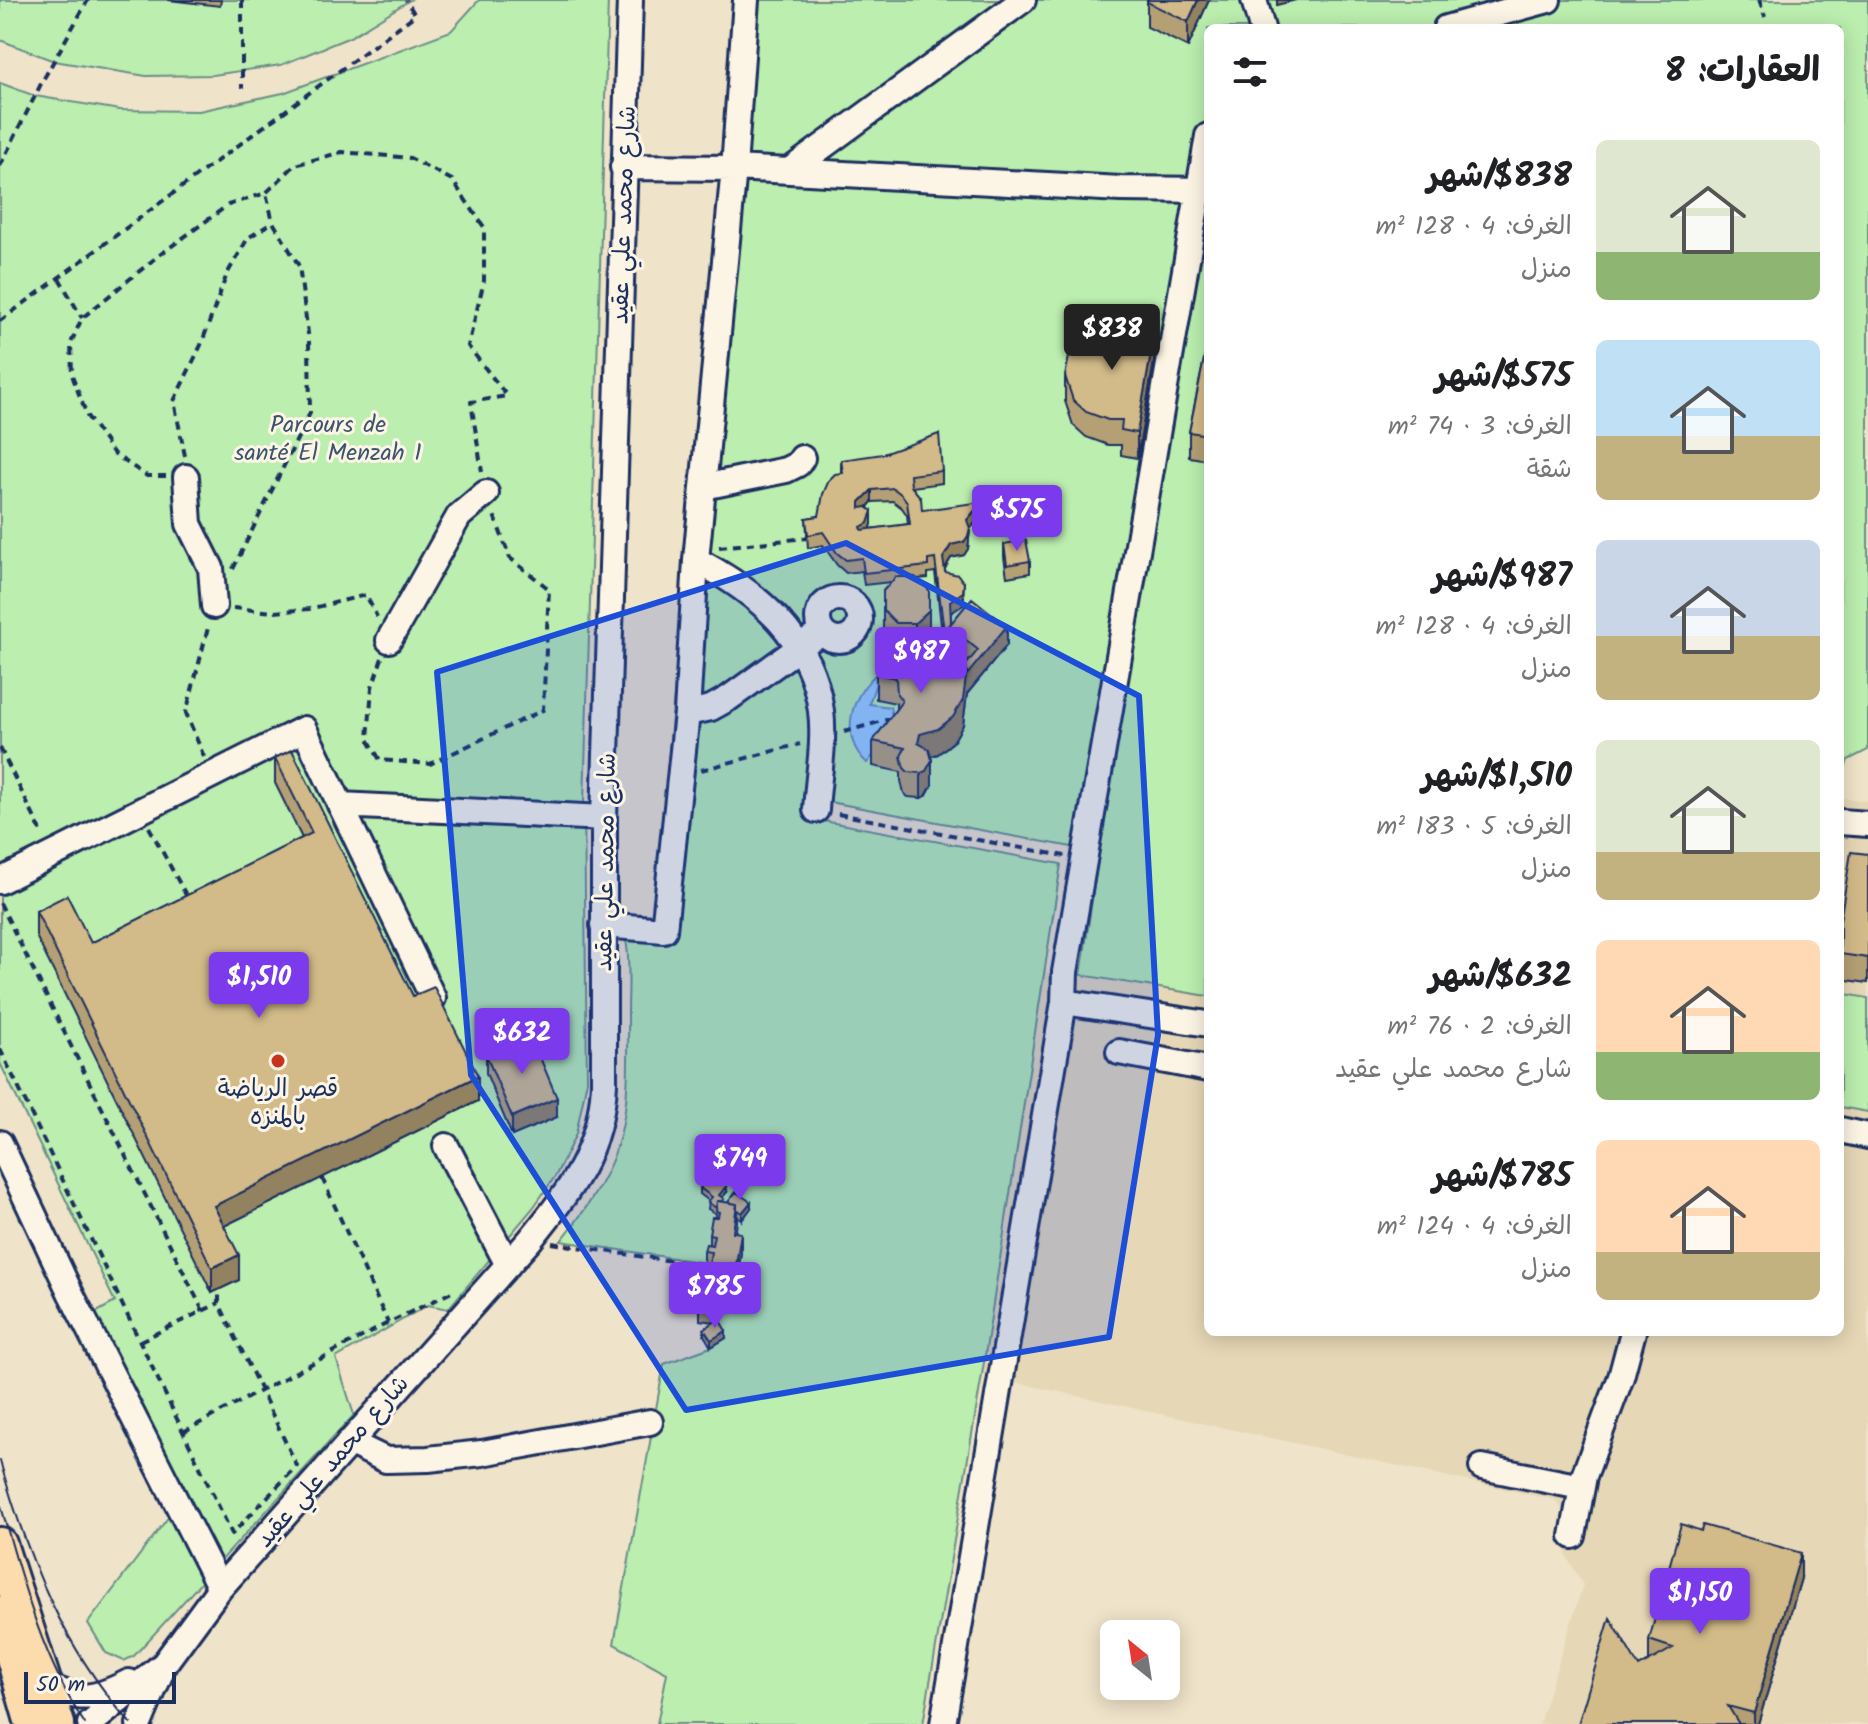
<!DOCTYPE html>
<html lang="ar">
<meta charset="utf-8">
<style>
:root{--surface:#fff;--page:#f6f6f6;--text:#202124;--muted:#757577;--accent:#7c3aed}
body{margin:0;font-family:Kalam,"Playpen Sans Arabic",sans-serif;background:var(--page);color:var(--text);direction:rtl;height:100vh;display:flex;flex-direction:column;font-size:30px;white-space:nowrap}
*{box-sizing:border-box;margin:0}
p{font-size:26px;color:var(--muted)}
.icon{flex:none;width:44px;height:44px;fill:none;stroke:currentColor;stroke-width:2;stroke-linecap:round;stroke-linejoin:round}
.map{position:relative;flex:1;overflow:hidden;direction:ltr}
.sheet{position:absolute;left:1204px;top:24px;width:640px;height:1312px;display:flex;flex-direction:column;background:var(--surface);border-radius:12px;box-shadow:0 4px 20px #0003;direction:rtl}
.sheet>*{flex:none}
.needle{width:52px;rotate:330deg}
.buttons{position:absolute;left:1100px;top:1620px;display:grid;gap:16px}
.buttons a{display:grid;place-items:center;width:80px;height:80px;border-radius:12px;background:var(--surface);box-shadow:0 4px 20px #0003;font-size:40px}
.scale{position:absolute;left:24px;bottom:20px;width:152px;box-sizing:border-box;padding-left:8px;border:4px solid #1b2f5e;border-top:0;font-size:22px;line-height:28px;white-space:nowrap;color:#1b2f5e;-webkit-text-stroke:6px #fcf5e5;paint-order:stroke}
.price{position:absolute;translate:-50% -68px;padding:0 18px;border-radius:8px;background:var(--accent);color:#fff;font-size:26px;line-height:52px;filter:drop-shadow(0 2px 4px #0008)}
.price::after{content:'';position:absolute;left:50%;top:48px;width:24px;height:18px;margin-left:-12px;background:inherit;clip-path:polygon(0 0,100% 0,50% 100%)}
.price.active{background:#222;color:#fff}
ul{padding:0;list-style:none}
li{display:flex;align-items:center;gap:24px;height:200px;padding:0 24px}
li span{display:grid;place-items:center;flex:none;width:224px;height:160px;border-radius:12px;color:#555}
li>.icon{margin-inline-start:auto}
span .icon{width:96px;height:96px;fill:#fffc;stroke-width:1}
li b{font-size:34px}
h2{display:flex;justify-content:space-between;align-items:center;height:96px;padding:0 24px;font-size:34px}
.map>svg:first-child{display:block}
.built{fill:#e6d7b6}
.green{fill:#bbeeaf;stroke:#6b8e86;stroke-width:2;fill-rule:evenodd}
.water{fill:#9ccef9;stroke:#688ebb;stroke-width:2}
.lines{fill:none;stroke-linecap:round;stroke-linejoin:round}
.minor-casing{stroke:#1b2f5e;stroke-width:30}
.major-casing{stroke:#1b2f5e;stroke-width:38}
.path{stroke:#1b2f5e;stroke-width:4;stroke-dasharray:8 6;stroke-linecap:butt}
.minor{stroke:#fcf5e5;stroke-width:24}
.major{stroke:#fcdcac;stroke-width:32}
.tram{stroke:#1b2f5e;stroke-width:2}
.wall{fill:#b5a076;stroke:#1b2f5e;stroke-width:2;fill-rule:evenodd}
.shaded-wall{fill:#938260;stroke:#1b2f5e;stroke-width:2}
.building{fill:#d2ba89;stroke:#1b2f5e;stroke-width:2;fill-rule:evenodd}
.marked{fill:#1d4ed8;fill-opacity:0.2;stroke:#1d4ed8;stroke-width:6;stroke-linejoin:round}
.poi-dot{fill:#c8321e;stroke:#fcf5e5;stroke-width:3}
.labels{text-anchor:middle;stroke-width:6;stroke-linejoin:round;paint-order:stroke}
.street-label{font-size:24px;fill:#1b2f5e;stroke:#fcf5e5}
.park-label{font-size:24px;fill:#3b556e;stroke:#fcf5e5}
.poi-label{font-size:24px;fill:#1b2f5e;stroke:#fcf5e5}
</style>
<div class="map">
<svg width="1868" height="1724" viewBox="0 0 1868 1724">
<rect width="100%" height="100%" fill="#efe3c9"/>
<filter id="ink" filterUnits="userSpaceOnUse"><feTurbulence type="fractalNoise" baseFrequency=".0125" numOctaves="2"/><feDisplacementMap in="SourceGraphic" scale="16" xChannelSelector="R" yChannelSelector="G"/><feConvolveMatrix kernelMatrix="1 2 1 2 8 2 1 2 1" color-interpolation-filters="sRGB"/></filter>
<g filter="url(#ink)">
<path class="built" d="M 1840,798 L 1868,801 L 1868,1724 L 1539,1724 L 1583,1585 L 1567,1557 L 1562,1540 L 1566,1514 L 1555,1500 L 982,1375 L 1042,971 L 1208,996 L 1208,1332 L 1840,1332 Z"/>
<path class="green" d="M 0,0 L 410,0 L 350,37 L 281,65 L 213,75 L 146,76 L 54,61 L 0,40 Z
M 479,0 L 608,0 L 584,802 L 587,1080 L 576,1134 L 556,1175 L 533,1208 L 448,1309 L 428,1305 L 336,1358 L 354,1415 L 134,1656 L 124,1661 L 106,1653 L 88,1623 L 173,1511 L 77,1323 L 115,1302 L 0,1063 L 0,83 L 35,96 L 120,110 L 199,111 L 283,93 L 451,31 ZM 276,784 L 413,1021 L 214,1231 L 91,967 L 312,858 Z
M 736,0 L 1868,0 L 1868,750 L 1848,760 L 1840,782 L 1840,28 L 1208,28 L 1208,996 L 1081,975 L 1099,852 L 824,801 L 823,821 L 1061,864 L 982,1375 L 923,1724 L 657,1724 L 667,1673 L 614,1644 L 664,1364 L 711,1347 L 726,1338 L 719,1323 L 723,1294 L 734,1295 L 741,1253 L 712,1264 L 561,1241 C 629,1157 629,1117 628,1014 C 628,992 630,968 627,946 C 626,937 621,926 618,917 L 654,919 Z
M 1840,993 L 1868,998 L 1868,1112 L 1840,1107 Z"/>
<path class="water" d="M 880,671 L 869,704 L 890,707 L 895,727 L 867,763 C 838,736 851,693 880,671 Z"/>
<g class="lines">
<g class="minor-casing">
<path id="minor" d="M 1254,0 L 1262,28
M 1446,28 L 1548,0
M 623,167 L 734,168 L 1121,189 L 1208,190
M 789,171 L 1023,0
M 186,477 L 189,524 L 211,568 L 214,606
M 703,487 L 786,470 L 798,464 L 802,458
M 696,560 C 757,592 812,637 821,711 C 825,743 818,777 816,810
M818 619a21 21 0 1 1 42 0a21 21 0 1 1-42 0Z
M 389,640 L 459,516 L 486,493
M 687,713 L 711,708 L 729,698 L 821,632
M 340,805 L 604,818
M 1840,822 L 1868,824
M 0,881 L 304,729 L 433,998
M 603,925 L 664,930 L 687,713 L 696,560 L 734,168 L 746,0
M 1064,1002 L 1208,1024
M 1119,1052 L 1208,1069
M 1840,1130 L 1868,1136
M 0,1143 L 70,1292 L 220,1588
M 446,1146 L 508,1265
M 349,1442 L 386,1460 L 428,1459 L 482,1453 L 650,1422
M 1482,1467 L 1581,1487
M 1573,1536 L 1584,1476 L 1621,1377 L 1633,1332
M 46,1684 C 79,1703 96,1699 129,1682
M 90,1724 L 164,1664 L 220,1588 L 530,1240 C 571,1189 601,1151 604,1083 L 604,818 L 630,0
M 139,1724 L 163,1667
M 943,1724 L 1064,1002 L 1065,972 L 1208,136"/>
</g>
<g class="major-casing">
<path id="major" d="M 0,1544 L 58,1724
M 0,1613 L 32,1724"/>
</g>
<path class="path" d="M 242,0 L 242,88
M 1759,0 L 1765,17
M 0,166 L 43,80 L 88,0
M 59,278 L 82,318
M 0,321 L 415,15 L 406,0
M 185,456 L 174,401 L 201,345 L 227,274 L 248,238 L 273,222
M 166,476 L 147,476 L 114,454 L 87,416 L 72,375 L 71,343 L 82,318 L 158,256 L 228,205 L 266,193 L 295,165 L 342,152 L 410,158 L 452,180 L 484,227 L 484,281 L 468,346 L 507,396 L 471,402 L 482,472
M 719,547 L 807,538
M 233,569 L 310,413 L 309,341 L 299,266 L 273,222 L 266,193
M 233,608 L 274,612 L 309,609 L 366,595 L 377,617
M 382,658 L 372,687 L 368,739 L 380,760 L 430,764 L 543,710 L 549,589 L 510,558 L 494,515
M 844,732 L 893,718
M 0,748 L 43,835
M 204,757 L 186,713 L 209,624
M 701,770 L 800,744
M 838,814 L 1065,856
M 149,827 L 187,897
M 0,903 L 203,1311
M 0,1049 L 232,1534 L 297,1466 L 219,1303 L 219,1290
M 322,1178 L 388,1323
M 552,1243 L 705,1266
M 140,1341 L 219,1303
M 183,1432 L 388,1323 L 454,1291"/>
<use href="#minor" class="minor"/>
<use href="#major" class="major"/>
<path class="tram" d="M 0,1461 C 28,1559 62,1646 131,1724
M 1,1506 C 22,1581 42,1658 85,1724"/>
</g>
<path class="wall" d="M 168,0 L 221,0 L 220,6 Z
M 1209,0 L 1188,47 L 1147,27 L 1147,2 Z
M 1208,340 L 1208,460 L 1189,457 L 1189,432 Z
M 1157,344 L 1137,458 L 1121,455 L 1121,445 L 1108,445 L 1086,437 L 1073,425 L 1065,401 L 1065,376 Z
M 841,460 L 942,471 L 942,483 L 912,487 L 922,510 L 982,515 L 970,529 L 968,549 L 964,555 L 951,558 L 945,569 L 945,572 L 964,596 L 963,605 L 951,613 L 951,623 L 1007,645 L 967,694 L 963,725 L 953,742 L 938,754 L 931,756 L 932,785 L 926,796 L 921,798 L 908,797 L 904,793 L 901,781 L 901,772 L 873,766 L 873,741 L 896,709 L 896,703 L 876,699 L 876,674 L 901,642 L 896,642 L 883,629 L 883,591 L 891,582 L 864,585 L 862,571 L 846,573 L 837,565 L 823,545 L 808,548 L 806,518 L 819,516 L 841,473 ZM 893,501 L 902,508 L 907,515 L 908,524 L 870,529 L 872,524 L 868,507 L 872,502 ZM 935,572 L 942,634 L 938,639 L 921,636 L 929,628 L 918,579 L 928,578 L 928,573 ZM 954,649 L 969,662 L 965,666 L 951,653 Z
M 1004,544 L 1030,561 L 1030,573 L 1007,577 L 1004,557 Z
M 275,758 L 413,996 L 478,1101 L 224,1226 L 239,1280 L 212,1293 L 36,936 L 36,911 L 91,943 L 302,838 L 275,783 Z
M 1868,854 L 1868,983 L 1840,979 L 1840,921 Z
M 486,1055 L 557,1117 L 512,1136 L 486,1073 Z
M 700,1188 L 727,1192 L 722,1197 L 724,1202 L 751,1208 L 742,1220 L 737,1216 L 735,1232 L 741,1252 L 734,1296 L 723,1294 L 719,1320 L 726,1338 L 711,1347 L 704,1335 L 704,1329 L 715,1322 L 700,1320 L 700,1301 L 704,1270 L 704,1251 L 709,1245 L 709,1234 L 716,1214 L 708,1209 L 709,1201 L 700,1194 Z
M 1801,1578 L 1758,1724 L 1578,1724 L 1639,1667 L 1649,1661 L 1649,1640 Z"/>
<path class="shaded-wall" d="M 1198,0 L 1209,0 L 1188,47 L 1188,22 Z
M 1277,0 L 1296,0 L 1277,5 Z
M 1157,319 L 1157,344 L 1137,458 L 1137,433 Z
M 872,490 L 872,502 L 860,515 L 860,502 Z
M 982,502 L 982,515 L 970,529 L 968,549 L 964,555 L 951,558 L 943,571 L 943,558 L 967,520 Z
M 872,511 L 872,524 L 868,536 L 861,539 L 861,527 Z
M 964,583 L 963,605 L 950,613 L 950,601 Z
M 929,610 L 929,628 L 915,642 L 915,623 Z
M 1007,626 L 1007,645 L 967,694 L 963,725 L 953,742 L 938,754 L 920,759 L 918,743 L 920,734 L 967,669 Z
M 954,630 L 954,649 L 940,666 L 940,647 Z
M 932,760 L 932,785 L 926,796 L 921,798 L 921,773 Z
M 478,1076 L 478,1101 L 214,1231 L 214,1206 Z
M 557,1098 L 557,1117 L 512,1136 L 512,1117 Z
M 727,1185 L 727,1192 L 719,1201 L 719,1195 Z
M 751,1202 L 751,1208 L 742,1220 L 742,1213 Z
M 737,1204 L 737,1222 L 733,1251 L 733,1232 Z
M 741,1233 L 741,1252 L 734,1296 L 734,1277 Z
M 239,1255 L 239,1280 L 212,1293 L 212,1268 Z
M 723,1275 L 723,1294 L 719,1322 L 719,1304 Z
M 726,1331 L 726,1338 L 711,1347 L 711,1340 Z
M 1801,1553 L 1801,1578 L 1758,1724 L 1754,1724 L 1754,1713 Z"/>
<path class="building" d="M 1147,0 L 1198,0 L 1188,22 L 1147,2 Z
M 1139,317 L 1157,319 L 1137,433 L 1121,430 L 1122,420 L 1108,420 L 1086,412 L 1073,400 L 1065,376 L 1070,352 L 1086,333 L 1114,324 L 1137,331 Z
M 1208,340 L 1208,435 L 1189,432 Z
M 939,434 L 942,471 L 910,475 L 911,486 L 921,498 L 922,510 L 982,502 L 967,520 L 970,528 L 968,536 L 964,542 L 951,545 L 943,558 L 945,572 L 958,575 L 964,583 L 963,592 L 950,601 L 951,623 L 944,632 L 935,559 L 928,560 L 928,566 L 864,573 L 862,558 L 846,560 L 837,553 L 823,532 L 808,535 L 806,518 L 819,516 L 823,494 L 829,480 L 835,474 L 843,473 L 841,460 L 883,454 ZM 893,488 L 902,495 L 907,502 L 910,524 L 862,530 L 861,527 L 868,523 L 872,511 L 867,507 L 860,508 L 860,502 L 872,490 Z
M 1026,540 L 1030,561 L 1007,565 L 1004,544 Z
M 896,577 L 915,577 L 929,590 L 929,610 L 915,623 L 896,623 L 883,610 L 883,591 Z
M 972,598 L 1007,626 L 967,675 L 967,669 L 965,666 L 978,650 L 954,630 L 943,644 L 938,639 Z
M 912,636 L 935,636 L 967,669 L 963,700 L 953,717 L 938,729 L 920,734 L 918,743 L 929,749 L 932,760 L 926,771 L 921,773 L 908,772 L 904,768 L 901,756 L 905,748 L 873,741 L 902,701 L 897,694 L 896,678 L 876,674 L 886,654 L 895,645 Z
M 292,750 L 413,996 L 434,987 L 478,1076 L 214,1206 L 239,1255 L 212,1268 L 36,911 L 67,895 L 91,943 L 312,833 L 275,758 Z
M 1851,852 L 1868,854 L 1868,958 L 1840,954 L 1840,921 Z
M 531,1036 L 557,1098 L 512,1117 L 486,1055 Z
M 712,1174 L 727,1185 L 719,1195 L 724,1199 L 722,1201 L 717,1201 L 716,1208 L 708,1202 L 712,1197 L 700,1188 Z
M 736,1192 L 751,1202 L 742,1213 L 737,1209 L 737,1204 L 728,1202 Z
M 717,1201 L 737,1204 L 733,1232 L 741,1233 L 734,1277 L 723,1275 L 719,1304 L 700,1301 L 702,1288 L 707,1289 L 708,1284 L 702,1283 L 705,1265 L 709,1266 L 711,1252 L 704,1251 L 706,1244 L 712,1245 L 714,1235 L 709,1234 L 712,1217 L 718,1217 L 719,1212 L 716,1211 Z
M 719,1319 L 726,1331 L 711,1340 L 704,1329 Z
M 1681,1524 L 1701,1531 L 1703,1525 L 1801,1553 L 1754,1713 L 1728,1706 L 1739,1724 L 1578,1724 L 1610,1618 L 1639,1667 L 1673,1648 L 1649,1640 Z"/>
</g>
<path class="marked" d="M 846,543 L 1139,696 L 1158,1035 L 1109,1337 L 686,1410 L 471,1075 L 437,672 Z"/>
<circle class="poi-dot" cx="278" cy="1061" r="8"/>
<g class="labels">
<g class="street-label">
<text transform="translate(623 215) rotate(-88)" y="8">شارع محمد علي عقيد</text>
<text transform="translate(605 862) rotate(-89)" y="8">شارع محمد علي عقيد</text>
<text transform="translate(332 1461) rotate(-49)" y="8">شارع محمد علي عقيد</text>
</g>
<g class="park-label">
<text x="328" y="432">Parcours de<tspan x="328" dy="28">santé El Menzah 1</tspan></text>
</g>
<g class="poi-label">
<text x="278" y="1096">قصر الرياضة<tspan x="278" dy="28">بالمنزه</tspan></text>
</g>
</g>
</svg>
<div class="buttons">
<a><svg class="needle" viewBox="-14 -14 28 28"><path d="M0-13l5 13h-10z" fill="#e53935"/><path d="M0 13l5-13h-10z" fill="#757577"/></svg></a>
</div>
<div class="scale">50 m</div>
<b class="price active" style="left:1112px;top:372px">$838</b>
<b class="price" style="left:1017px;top:553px">$575</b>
<b class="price" style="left:921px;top:695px">$987</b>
<b class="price" style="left:259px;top:1020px">$1,510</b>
<b class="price" style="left:522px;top:1076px">$632</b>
<b class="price" style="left:740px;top:1202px">$749</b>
<b class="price" style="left:715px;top:1330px">$785</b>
<b class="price" style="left:1700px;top:1636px">$1,150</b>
<section class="sheet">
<h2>العقارات: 8<svg class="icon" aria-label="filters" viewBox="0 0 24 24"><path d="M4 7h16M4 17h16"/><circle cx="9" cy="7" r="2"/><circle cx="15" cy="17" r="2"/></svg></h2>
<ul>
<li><span style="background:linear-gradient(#dfe7d0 70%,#8fb573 0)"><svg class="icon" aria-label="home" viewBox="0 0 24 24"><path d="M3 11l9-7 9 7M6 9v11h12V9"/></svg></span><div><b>$838/شهر</b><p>الغرف: 4 · 128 m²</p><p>منزل</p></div></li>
<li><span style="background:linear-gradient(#bfe0f5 60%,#c2b280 0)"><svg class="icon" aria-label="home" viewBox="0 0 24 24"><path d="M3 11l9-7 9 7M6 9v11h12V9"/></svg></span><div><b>$575/شهر</b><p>الغرف: 3 · 74 m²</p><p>شقة</p></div></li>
<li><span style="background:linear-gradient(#c9d6e8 60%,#c2b280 0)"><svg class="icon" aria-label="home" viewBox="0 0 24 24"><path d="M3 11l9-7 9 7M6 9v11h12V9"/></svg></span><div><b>$987/شهر</b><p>الغرف: 4 · 128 m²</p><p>منزل</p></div></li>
<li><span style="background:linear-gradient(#dfe7d0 70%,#c2b280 0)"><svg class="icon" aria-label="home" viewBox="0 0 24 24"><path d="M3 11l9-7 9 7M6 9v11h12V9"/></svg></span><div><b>$1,510/شهر</b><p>الغرف: 5 · 183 m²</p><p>منزل</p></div></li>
<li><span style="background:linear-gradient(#ffd9b3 70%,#8fb573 0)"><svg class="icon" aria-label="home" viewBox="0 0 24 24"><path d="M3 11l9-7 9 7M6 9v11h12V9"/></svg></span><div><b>$632/شهر</b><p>الغرف: 2 · 76 m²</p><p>شارع محمد علي عقيد</p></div></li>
<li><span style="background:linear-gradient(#ffd9b3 70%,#c2b280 0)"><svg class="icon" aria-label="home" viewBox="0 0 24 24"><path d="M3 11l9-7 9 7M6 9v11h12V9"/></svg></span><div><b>$785/شهر</b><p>الغرف: 4 · 124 m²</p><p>منزل</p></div></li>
</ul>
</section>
</div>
